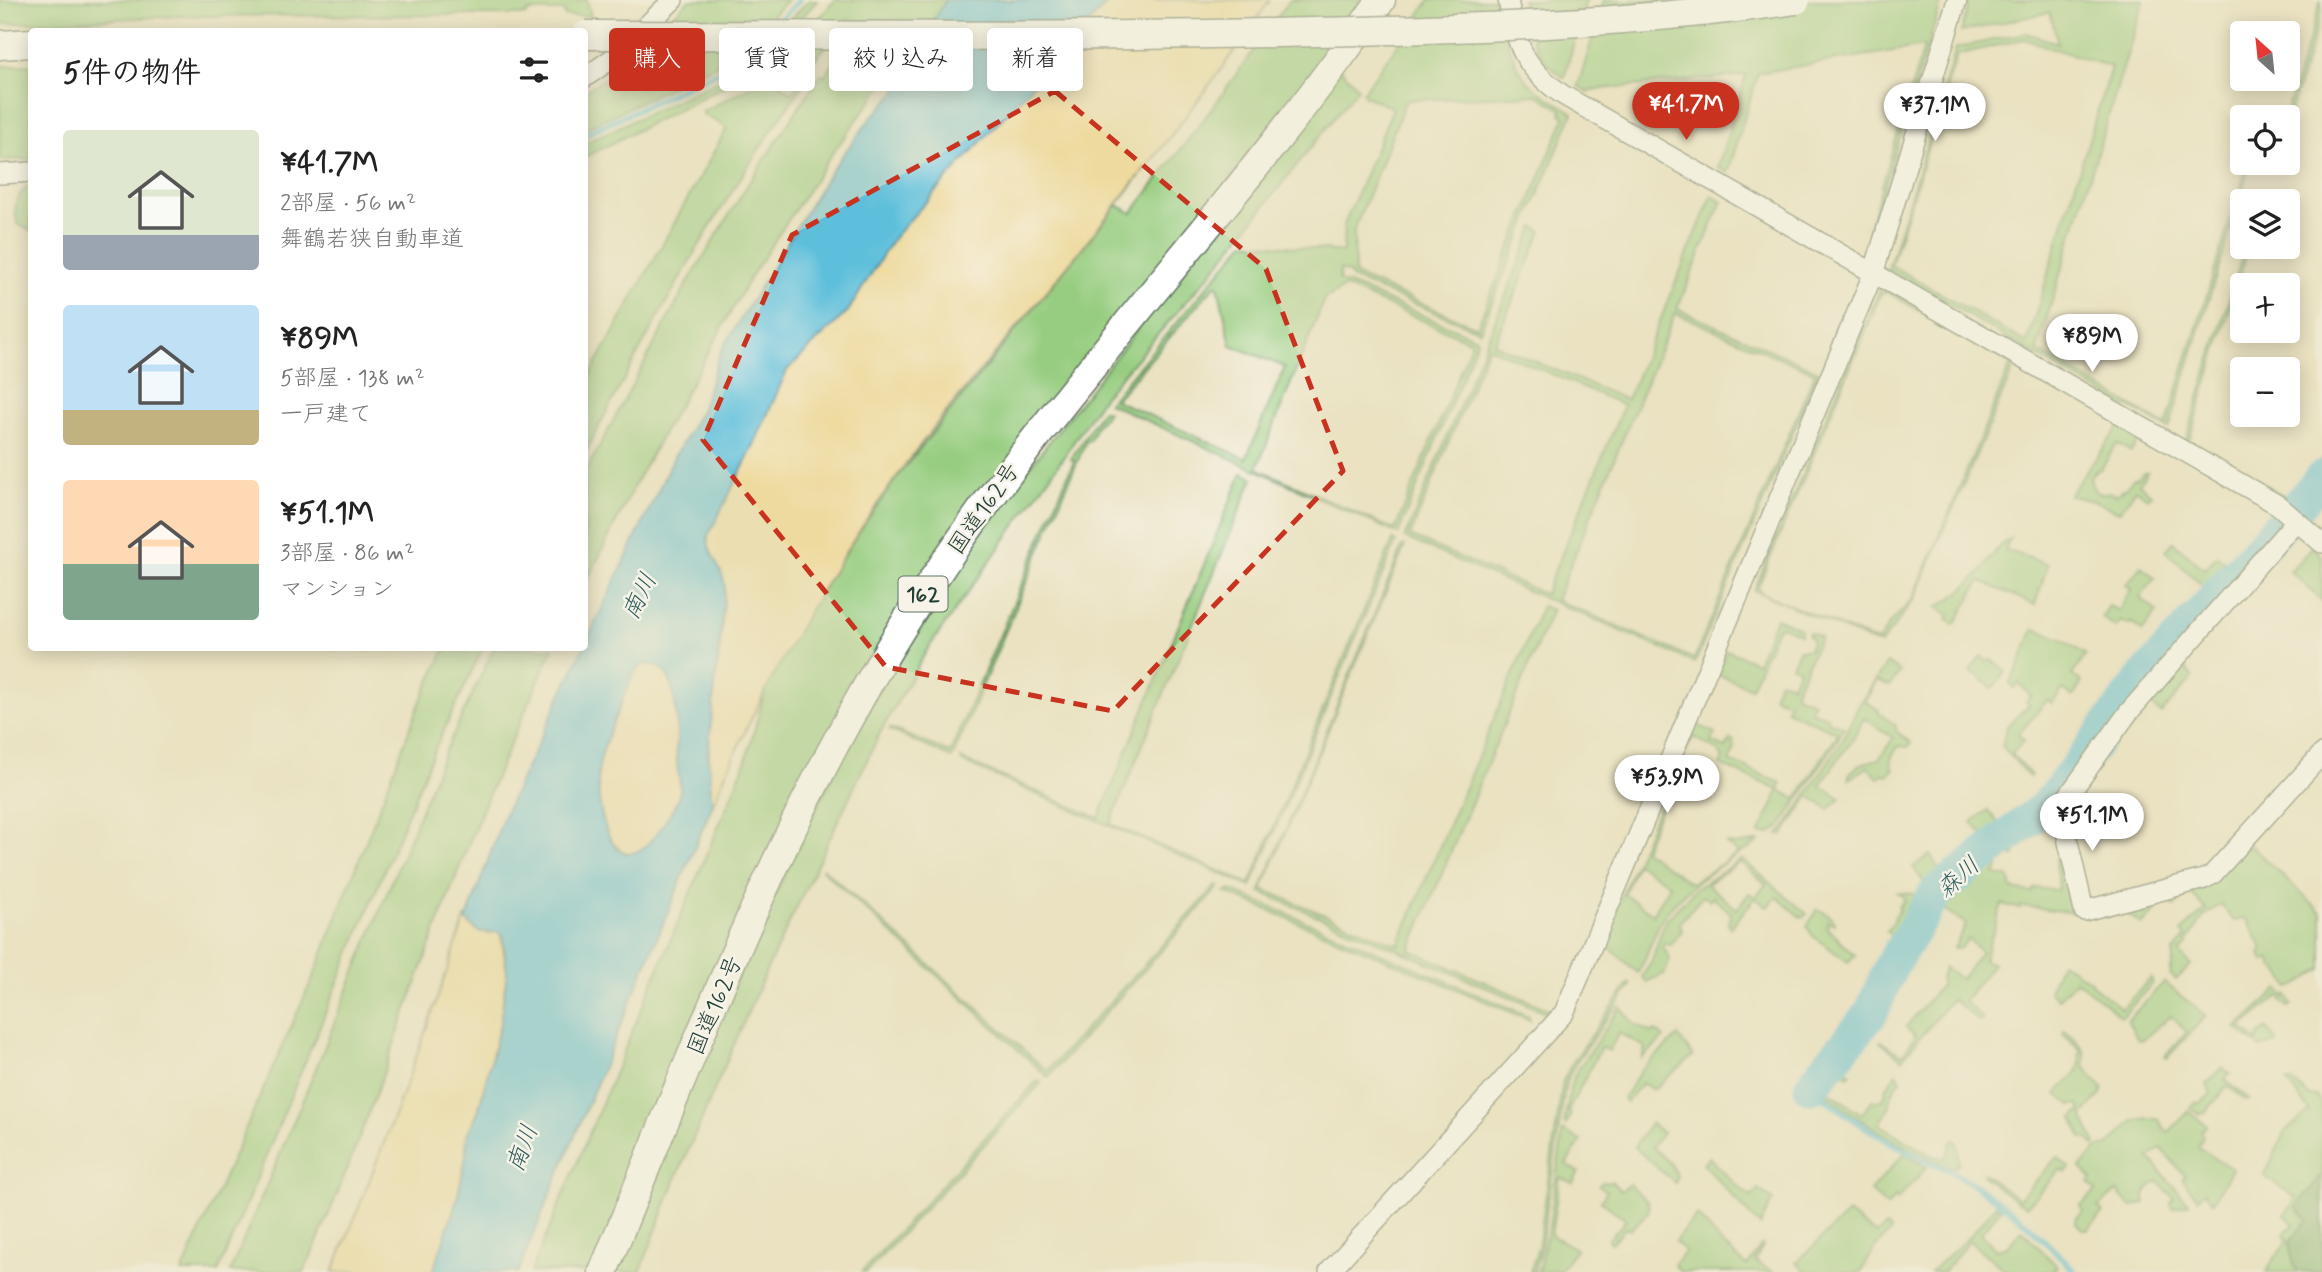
<!DOCTYPE html>
<html lang="ja">
<meta charset="utf-8">
<style>
:root{--surface:#fff;--page:#f2f2f2;--text:#222;--muted:#767676;--accent:#c8321e}
body{margin:0;font-family:Mynerve,"Klee One",sans-serif;background:var(--page);color:var(--text);height:100vh;display:flex;flex-direction:column;font-size:26px;white-space:nowrap}
*{box-sizing:border-box;margin:0}
p{font-size:23px;color:var(--muted)}
.icon{flex:none;width:38px;height:38px;fill:none;stroke:currentColor;stroke-width:2;stroke-linecap:round;stroke-linejoin:round}
.map{position:relative;flex:1;overflow:hidden}
.details{position:absolute;left:28px;top:28px;width:560px;height:623px;display:flex;flex-direction:column;background:var(--surface);border-radius:7px;box-shadow:0 4px 18px #0003}
.details>*{flex:none}
.top-card{position:absolute;left:609px;top:28px;width:665px;height:63px;display:flex;gap:14px}
.needle{width:46px;rotate:333deg}
.controls{position:absolute;left:2230px;top:21px;display:grid;gap:14px}
.controls a{display:grid;place-items:center;width:70px;height:70px;border-radius:7px;background:var(--surface);box-shadow:0 4px 18px #0003;font-size:35px}
.price{position:absolute;translate:-50% -60px;padding:0 16px;border-radius:24px;background:#fff;color:#222;font-size:23px;line-height:46px;filter:drop-shadow(0 2px 4px #0008)}
.price::after{content:'';position:absolute;left:50%;top:42px;width:21px;height:16px;margin-left:-10px;background:inherit;clip-path:polygon(0 0,100% 0,50% 100%)}
.price.selected{background:var(--accent);color:#fff}
ul{padding:0;list-style:none}
li{display:flex;align-items:center;gap:21px;height:175px;padding:0 35px}
li span{display:grid;place-items:center;flex:none;width:196px;height:140px;border-radius:7px;color:#555}
li>.icon{margin-inline-start:auto}
span .icon{width:84px;height:84px;fill:#fffc;stroke-width:1}
li b{font-size:30px}
h2{display:flex;justify-content:space-between;align-items:center;height:84px;padding:0 35px;font-size:30px}
.pill{padding:0 24px;border-radius:7px;background:var(--surface);box-shadow:0 4px 18px #0003;font-size:24px;line-height:63px}
.pill.selected{background:var(--accent);color:#fff}
.map>svg:first-child{display:block}
.green{fill:#96cd80;stroke:#5a855a;stroke-width:2;fill-rule:evenodd}
.forest{fill:#78b06e;stroke:#4c7651;stroke-width:2}
.sand{fill:#eeda9e;stroke:#868c69;stroke-width:2}
.water{fill:#5dbfdb;stroke:#3e7e88;stroke-width:2;fill-rule:evenodd}
.lines{fill:none;stroke-linecap:round;stroke-linejoin:round}
.stream{stroke:#5dbfdb;stroke-width:6}
.river{stroke:#5dbfdb;stroke-width:35}
.minor-casing{stroke:#667765;stroke-width:22}
.highway-casing{stroke:#667765;stroke-width:31}
.minor{stroke:#fff;stroke-width:19}
.highway{stroke:#fff;stroke-width:28}
.highway-bridge-casing{stroke:#667765;stroke-width:31;stroke-linecap:butt}
.highway-bridge{stroke:#fff;stroke-width:28}
.marked{fill:none;stroke:#c8321e;stroke-width:5;stroke-dasharray:14 9;stroke-linejoin:round}
.labels{text-anchor:middle;stroke-width:5;stroke-linejoin:round;paint-order:stroke}
.shield{fill:#f7f3e8;stroke:#60746a;stroke-width:2}
.shield-label{font-size:21px;font-weight:bold;fill:#1f3d34}
.street-label{font-size:23px;fill:#1f3d34;stroke:#f7f3e8}
.water-label{font-size:24px;font-style:italic;fill:#2e5e5e;stroke:#f7f3e8}
</style>
<div class="map">
<svg width="2322" height="1272" viewBox="0 0 2322 1272">
<rect width="100%" height="100%" fill="#f7f3e8"/>
<filter id="ink" filterUnits="userSpaceOnUse"><feTurbulence type="fractalNoise" baseFrequency=".0143" numOctaves="2"/><feDisplacementMap in="SourceGraphic" scale="14" xChannelSelector="R" yChannelSelector="G"/><feConvolveMatrix kernelMatrix="1 2 1 2 8 2 1 2 1" color-interpolation-filters="sRGB"/></filter>
<filter id="wash" filterUnits="userSpaceOnUse"><feTurbulence type="fractalNoise" baseFrequency=".00686" numOctaves="4" result="noise"/><feDisplacementMap in="SourceGraphic" scale="28" xChannelSelector="R" yChannelSelector="G"/><feGaussianBlur stdDeviation="1.57" result="paint"/><feColorMatrix in="noise" values="0 0 0 0 0 0 0 0 0 0 0 0 0 0 0 0 0 1.4 0 .05"/><feComposite in="paint" operator="in"/></filter>
<g filter="url(#wash)">
<rect width="100%" height="100%" fill="#eae2c1"/>
<path class="green" d="M 0,0 L 587,0 L 591,16 L 565,16 L 564,11 L 528,11 L 527,15 L 186,16 L 0,24 Z
M 689,0 L 787,0 L 734,56 L 585,129 L 584,92 L 620,68 Z
M 809,0 L 818,0 L 748,74 L 585,157 L 584,143 L 744,69 Z
M 835,0 L 946,0 L 904,68 L 894,70 L 831,155 L 748,281 L 636,482 L 585,585 L 585,473 L 687,284 L 747,186 L 821,74 L 824,76 L 861,29 L 848,20 L 811,64 L 793,48 Z
M 1290,0 L 1369,0 L 945,543 L 593,1272 L 531,1272 L 745,763 L 766,688 L 808,610 L 841,557 L 900,473 L 1117,205 L 1132,213 L 1204,119 Z
M 1430,0 L 1499,0 C 1503,28 1509,60 1528,82 C 1540,95 1559,103 1573,113 L 1480,331 L 1351,278 L 1350,273 L 1340,270 L 1339,279 L 1342,283 L 1347,283 L 1476,338 L 1477,341 L 1398,534 L 1108,403 L 1245,242 L 1343,252 L 1344,225 L 1393,108 L 1365,96 L 1363,92 ZM 1537,95 L 1562,110 L 1561,114 L 1565,117 L 1477,327 L 1355,275 L 1354,231 L 1406,100 ZM 1215,285 L 1218,285 L 1231,345 L 1285,367 L 1246,459 L 1115,400 ZM 1346,287 L 1472,342 L 1395,530 L 1257,468 L 1325,298 Z
M 1522,0 L 1586,0 L 1564,78 C 1534,56 1529,35 1522,0 Z
M 1604,0 L 1942,0 L 1871,232 L 1868,232 L 1924,46 L 1758,73 L 1728,173 L 1718,167 L 1746,75 L 1591,90 L 1589,93 L 1578,86 Z
M 1970,0 L 2144,0 L 2037,350 L 2166,426 L 2248,163 L 2251,163 L 2169,429 L 2128,406 L 2126,407 L 1888,269 L 1956,48 L 2025,33 L 2058,43 L 2050,12 L 1961,32 ZM 2024,39 L 2111,67 L 2027,343 L 1891,265 L 1957,55 Z
M 2321,0 L 2322,11 L 2287,123 L 2287,117 L 2285,117 Z
M 31,65 L 31,159 L 0,160 L 0,66 Z
M 812,67 L 815,69 C 726,189 654,321 585,453 L 585,384 L 727,128 L 703,114 L 703,111 L 754,85 L 769,74 L 791,93 Z
M 1341,69 L 1358,88 L 1211,273 L 1103,397 L 1065,455 L 927,650 L 880,733 L 766,971 L 677,1176 L 640,1272 L 614,1272 L 698,1065 L 839,756 L 962,553 Z
M 31,184 L 31,231 L 19,225 C 11,208 17,194 31,184 Z
M 1712,195 L 1722,201 L 1677,309 L 1819,371 L 1695,663 L 1405,538 L 1534,227 L 1542,231 L 1494,344 L 1627,400 ZM 1675,313 L 1815,373 L 1694,659 L 1556,600 ZM 1488,347 L 1624,405 L 1545,594 L 1410,536 Z
M 2245,247 L 2249,247 L 2189,441 L 2287,497 L 2322,459 L 2322,472 L 2291,505 L 2286,502 L 2288,499 L 2281,495 L 2279,497 L 2185,443 Z
M 1886,288 L 2015,365 L 1914,600 L 1880,645 L 1754,590 L 1879,290 ZM 1887,292 L 2011,364 L 1913,599 L 1890,623 L 1878,642 L 1761,593 L 1758,587 L 1881,294 Z
M 1102,410 L 1108,412 L 1097,424 L 1090,440 L 1086,441 L 952,758 L 889,730 L 890,728 L 950,753 L 1074,461 L 1071,459 Z
M 2122,423 L 2142,435 L 2131,452 L 2117,444 L 2101,469 L 2095,471 L 2090,476 C 2092,489 2096,497 2110,492 L 2116,495 L 2127,487 L 2134,478 L 2137,479 L 2143,473 L 2147,472 L 2139,484 L 2152,495 L 2148,499 L 2136,489 L 2119,512 L 2094,501 L 2069,495 Z
M 1242,473 L 1253,478 L 1110,824 L 1250,884 L 1393,540 L 1396,542 L 1251,887 L 962,762 L 961,759 L 1099,818 Z
M 2010,539 L 2005,550 L 2048,564 L 2035,605 L 1980,581 L 1956,623 L 1953,624 L 1947,619 L 1949,615 L 1937,607 C 1955,597 1971,584 1984,568 C 1992,556 1997,547 2010,539 Z
M 2173,542 L 2204,569 L 2217,556 L 2234,569 L 2212,595 L 2166,551 Z
M 1405,546 L 1262,889 L 1398,945 L 1542,606 L 1552,610 L 1410,950 L 1553,1011 L 1550,1014 L 1260,892 L 1402,547 Z
M 2312,547 L 2322,556 L 2322,601 L 2290,571 Z
M 2141,566 L 2155,578 L 2140,598 L 2157,612 L 2142,631 L 2131,622 L 2128,625 L 2121,621 L 2116,627 L 2102,617 L 2109,606 L 2119,611 L 2131,589 L 2126,585 Z
M 1776,618 L 1801,629 L 1800,634 L 1781,626 L 1777,628 L 1751,688 L 1717,674 L 1727,650 L 1757,663 Z
M 2034,629 L 2061,639 L 2086,655 L 2072,675 L 2082,682 L 2073,697 L 2063,689 L 2052,703 L 2047,700 L 2018,735 L 2024,740 L 2012,754 L 2031,775 L 2029,777 L 2002,746 L 2007,726 L 2029,705 L 2026,701 L 2031,696 L 2019,683 L 2014,688 L 2009,683 L 2017,670 Z
M 1809,632 L 1820,637 L 1795,692 L 1798,696 L 1814,702 L 1810,711 L 1828,717 L 1828,721 L 1844,727 L 1838,739 L 1780,827 L 1771,833 L 1759,834 L 1779,790 L 1720,765 L 1723,758 L 1718,751 L 1693,737 L 1680,766 L 1684,769 L 1673,793 L 1675,799 L 1667,793 L 1696,724 L 1715,733 L 1712,742 L 1726,748 L 1730,739 L 1734,741 L 1732,745 L 1735,748 L 1730,761 L 1781,783 L 1779,790 L 1796,799 L 1838,733 L 1786,710 L 1789,703 L 1773,696 L 1780,680 L 1792,685 L 1799,669 L 1792,666 L 1799,650 L 1809,650 L 1812,639 L 1808,635 Z
M 446,648 L 483,648 L 433,753 L 218,1272 L 182,1272 L 315,973 L 421,700 Z
M 494,648 L 553,648 C 530,701 505,754 483,808 C 420,961 372,1120 304,1272 L 230,1272 L 312,1078 L 442,758 Z
M 1981,656 L 1987,661 L 1990,659 L 2006,671 L 1993,688 L 1970,671 Z
M 1887,663 L 1900,672 L 1889,686 L 1877,680 L 1865,701 L 1879,710 L 1878,712 L 1896,726 L 1896,731 L 1911,743 L 1908,747 L 1899,746 C 1893,753 1888,760 1894,769 L 1888,775 L 1882,774 L 1878,778 L 1868,767 L 1849,779 L 1849,774 L 1860,764 L 1879,759 L 1893,738 L 1864,718 L 1853,739 L 1820,785 L 1840,798 L 1829,809 L 1809,796 L 1783,835 L 1778,834 L 1784,829 L 1843,739 L 1859,705 Z
M 2181,665 L 2193,677 L 2161,714 L 2151,705 L 2152,697 Z
M 1662,806 L 1644,850 L 1689,882 L 1693,882 L 1738,853 L 1725,843 L 1734,845 L 1760,841 C 1724,864 1682,885 1660,923 C 1651,939 1648,956 1638,973 L 1610,948 L 1604,938 L 1658,809 ZM 1637,863 L 1670,885 L 1653,914 L 1624,894 Z
M 1988,810 L 1999,824 L 2012,817 L 2018,825 L 1991,847 L 1989,844 L 1986,844 L 1986,851 L 1930,891 L 1913,867 L 1930,855 L 1945,876 L 1981,851 L 1987,839 L 1972,822 Z
M 2012,839 L 2016,842 L 2015,856 L 2003,855 L 1995,875 L 2009,877 L 2012,889 L 2031,892 L 2035,888 L 2058,890 L 2056,859 L 2065,860 L 2076,913 L 2021,906 L 2020,909 L 2002,904 L 1984,960 L 1993,964 L 1964,1001 L 1983,1019 L 1980,1022 L 1952,999 L 1902,1059 L 1880,1042 L 1881,1041 L 1902,1055 L 1916,1036 L 1906,1027 L 1942,984 L 1940,979 L 1945,968 L 1961,979 L 1981,952 L 1968,939 L 1961,948 L 1954,948 L 1966,924 L 1938,906 L 1908,955 L 1880,1015 L 1861,1043 L 1858,1042 L 1839,1064 L 1851,1073 L 1848,1076 L 1835,1068 L 1822,1087 L 1862,1114 L 1872,1100 L 1875,1102 L 1884,1099 L 1886,1089 L 1896,1073 L 1901,1080 C 1895,1088 1888,1096 1890,1106 L 1879,1124 L 1920,1149 L 1933,1156 L 1945,1158 L 1953,1140 L 1957,1141 L 1959,1162 L 1956,1167 L 1950,1167 C 1901,1149 1856,1118 1815,1087 L 1873,1015 L 1883,998 L 1894,968 L 1934,902 Z
M 2251,846 L 2322,913 L 2322,969 C 2311,975 2300,986 2289,988 L 2284,977 L 2273,967 L 2270,958 L 2264,961 L 2260,954 L 2263,949 L 2246,918 L 2234,921 L 2221,904 L 2205,915 L 2187,942 L 2188,944 L 2179,953 L 2191,965 L 2176,980 L 2170,975 C 2171,967 2174,961 2173,953 L 2186,936 L 2181,932 L 2206,909 L 2190,892 L 2175,906 L 2166,899 L 2142,925 L 2121,909 Z
M 1742,859 L 1807,914 L 1804,917 L 1799,916 L 1777,897 L 1767,907 L 1755,898 L 1730,928 L 1728,924 L 1731,913 L 1713,897 L 1709,900 L 1703,896 L 1680,922 L 1682,931 L 1670,945 L 1664,943 L 1663,947 L 1670,958 L 1664,974 L 1646,982 L 1642,977 L 1652,960 L 1662,929 L 1668,918 L 1695,889 ZM 1740,862 L 1766,884 L 1756,897 L 1749,893 L 1737,909 L 1707,884 Z
M 823,868 L 1047,1071 L 1217,885 L 1218,888 L 1048,1077 L 822,870 Z
M 1231,890 L 1529,1016 L 1530,1020 L 1225,892 Z
M 1898,893 L 1931,895 L 1901,947 L 1897,949 L 1894,947 L 1898,940 L 1886,931 L 1895,920 L 1894,918 L 1900,909 L 1898,907 L 1905,899 Z
M 1818,909 L 1830,916 L 1835,922 L 1834,924 L 1828,921 L 1827,928 C 1838,937 1844,946 1855,955 L 1848,962 L 1812,935 L 1807,926 Z
M 2061,962 L 2091,981 L 2091,984 L 2122,1009 L 2151,978 L 2153,983 L 2123,1016 L 2121,1016 L 2076,980 L 2058,999 L 2049,991 Z
M 2164,982 L 2206,1016 L 2167,1058 L 2165,1056 L 2187,1032 L 2171,1016 L 2142,1040 L 2138,1039 L 2127,1021 Z
M 1629,983 L 1631,985 L 1575,1064 L 1566,1082 L 1541,1248 L 1534,1272 L 1530,1272 L 1538,1248 L 1563,1081 L 1572,1063 Z
M 2279,989 L 2285,997 L 2287,995 L 2292,1005 L 2288,1007 L 2279,996 L 2241,1027 L 2257,1041 L 2259,1035 L 2267,1029 L 2277,1042 L 2261,1048 L 2236,1028 Z
M 1620,1007 L 1634,1024 L 1652,1033 L 1656,1031 L 1664,1038 L 1642,1058 L 1645,1047 L 1619,1033 L 1609,1051 L 1601,1047 L 1568,1111 L 1571,1114 L 1566,1125 L 1564,1124 L 1571,1084 L 1575,1074 Z
M 2064,1030 C 2078,1042 2089,1048 2084,1067 L 2103,1089 L 2100,1096 L 2083,1114 L 2083,1118 L 2096,1144 L 2094,1146 L 2086,1137 L 2082,1138 L 2073,1118 L 2081,1111 L 2079,1104 L 2072,1105 L 2056,1094 C 2066,1083 2085,1071 2079,1055 L 2082,1051 L 2063,1034 Z
M 1678,1036 L 1693,1056 L 1653,1090 L 1642,1083 L 1626,1103 L 1623,1099 L 1641,1070 Z
M 2222,1067 L 2230,1074 L 2225,1080 L 2249,1099 L 2246,1100 L 2227,1086 L 2205,1113 L 2199,1114 L 2191,1108 L 2196,1102 L 2199,1104 L 2211,1094 L 2207,1084 Z
M 1038,1080 L 1041,1083 L 867,1272 L 862,1272 Z
M 2287,1082 L 2293,1082 L 2309,1096 L 2316,1096 L 2322,1104 L 2322,1175 L 2296,1207 L 2307,1220 L 2294,1265 L 2299,1272 L 2266,1272 L 2287,1241 L 2284,1234 L 2294,1224 L 2285,1215 L 2296,1198 L 2264,1176 L 2286,1131 L 2310,1111 Z
M 2189,1111 L 2207,1126 L 2201,1131 L 2203,1136 L 2198,1147 L 2232,1169 L 2213,1202 L 2205,1192 L 2198,1199 L 2182,1179 L 2185,1176 L 2161,1148 L 2149,1158 L 2189,1204 L 2172,1208 L 2170,1202 L 2174,1198 L 2158,1181 C 2149,1187 2144,1191 2145,1203 L 2131,1207 L 2117,1191 L 2098,1207 L 2103,1213 L 2088,1229 L 2082,1229 L 2076,1223 L 2077,1217 L 2083,1212 L 2080,1206 L 2096,1191 L 2089,1183 L 2092,1179 L 2080,1167 L 2099,1147 L 2108,1146 C 2130,1128 2123,1117 2158,1118 L 2163,1127 L 2169,1132 Z
M 1651,1123 L 1663,1133 L 1652,1147 L 1671,1164 L 1677,1176 L 1675,1183 L 1634,1147 Z
M 1563,1130 L 1581,1141 L 1566,1164 L 1579,1172 L 1573,1183 L 1560,1177 L 1551,1235 L 1576,1249 L 1559,1272 L 1553,1269 L 1551,1272 L 1538,1272 L 1549,1227 Z
M 1904,1154 L 1927,1167 L 1897,1200 L 1895,1197 L 1887,1206 L 1870,1191 Z
M 1709,1157 L 1735,1184 L 1751,1197 L 1758,1189 L 1773,1200 L 1760,1226 L 1703,1164 Z
M 2057,1157 L 2070,1168 L 2066,1172 L 2061,1169 L 2027,1206 L 2018,1202 L 1984,1177 L 1983,1173 L 2019,1199 Z
M 1611,1181 L 1621,1191 L 1629,1184 L 1648,1202 L 1649,1211 L 1630,1230 L 1626,1228 L 1611,1243 L 1608,1240 L 1626,1220 L 1601,1201 L 1607,1191 L 1599,1186 L 1602,1182 Z
M 1997,1204 L 2001,1208 L 1981,1233 L 1996,1250 L 2007,1247 L 2022,1230 L 2057,1266 L 2052,1272 L 2007,1272 L 1969,1241 L 1943,1272 L 1930,1272 L 1972,1234 Z
M 1848,1213 L 1873,1232 L 1878,1233 L 1886,1226 L 1891,1231 L 1875,1248 L 1861,1272 L 1808,1272 L 1796,1263 Z
M 1697,1215 L 1722,1244 L 1747,1266 L 1762,1245 L 1763,1247 L 1755,1261 L 1773,1272 L 1681,1272 L 1674,1265 L 1685,1251 L 1675,1241 Z"/>
<path class="forest" d="M 2322,1175 L 2322,1272 L 2299,1272 L 2294,1265 L 2289,1243 L 2307,1220 L 2296,1207 Z"/>
<path class="sand" d="M 1110,0 L 1270,0 C 1198,105 1118,204 1038,302 C 991,359 941,415 898,475 C 823,580 761,687 712,806 C 701,734 723,664 724,592 C 725,572 705,556 708,536 L 751,451 L 787,370 L 848,311 L 894,237 Z
M 650,663 C 673,668 673,691 676,711 C 678,729 676,747 677,764 C 678,773 681,782 680,791 C 677,805 668,818 660,829 C 615,893 596,815 598,774 C 599,750 624,698 634,673 L 641,666 Z
M 466,916 L 466,921 L 487,934 L 500,931 L 507,972 L 500,1024 L 478,1112 L 467,1135 L 466,1156 L 457,1200 L 433,1272 L 333,1272 C 381,1154 425,1036 466,916 Z"/>
<path class="water" d="M 946,0 L 1110,0 L 894,237 L 848,311 L 787,370 L 751,451 L 708,536 C 706,554 723,565 725,587 L 708,754 L 712,806 L 518,1272 L 433,1272 L 457,1200 L 466,1156 L 467,1135 L 478,1112 L 500,1024 L 507,972 L 503,936 L 500,932 L 479,932 L 466,921 L 505,813 L 674,457 L 701,411 L 720,353 L 830,172 L 871,118 L 897,91 L 904,68 ZM 650,664 C 673,668 673,691 676,711 C 678,729 676,747 677,764 C 678,773 681,782 680,791 C 677,805 668,818 660,829 C 615,893 596,815 598,774 C 599,750 624,697 634,673 L 641,666 Z"/>
<g class="lines">
<path class="stream" d="M 775,25 L 799,0
M 584,135 L 739,62 L 755,46
M 1811,1087 C 1844,1115 1881,1139 1920,1158 C 1931,1164 1944,1167 1954,1173 C 2003,1200 2037,1231 2075,1272"/>
<path class="river" d="M 1811,1087 L 1871,1013 L 1891,966 L 1936,893 L 2044,808 L 2056,795 L 2142,680 L 2322,478"/>
</g>
</g>
<g filter="url(#ink)">
<g class="lines">
<g class="minor-casing">
<path id="minor" d="M 1508,0 C 1517,46 1523,67 1563,95 L 2278,505 L 2322,543
M 584,78 L 613,58 L 673,0
M 0,174 L 32,172
M 2296,521 L 2128,713 L 2058,810 L 2063,820 L 2084,911 L 2204,879 L 2212,875 L 2322,754
M 1329,1272 L 1564,1013 L 1873,274 L 1957,0"/>
</g>
<g class="highway-casing">
<path id="highway" d="M 0,45 L 32,43
M 603,1272 C 697,1045 783,811 917,604 C 1055,390 1236,209 1381,0"/>
</g>
<use href="#minor" class="minor"/>
<use href="#highway" class="highway"/>
<g class="highway-bridge-casing">
<path id="highway-bridge" d="M 586,35 C 829,35 1073,38 1316,32 C 1476,28 1637,24 1796,0"/>
</g>
<use href="#highway-bridge" class="highway-bridge"/>
</g>
</g>
<path d="M0 0H2322V1272H0ZM 1055,91 L 1266,269 L 1343,471 L 1113,711 L 886,667 L 703,440 L 792,235 Z" fill="#eae2c1" fill-opacity=".55" fill-rule="evenodd"/>
<path class="marked" d="M 1055,91 L 1266,269 L 1343,471 L 1113,711 L 886,667 L 703,440 L 792,235 Z"/>
<g class="labels">
<rect class="shield" x="898.5" y="576.5" width="49" height="35" rx="5"/>
<g class="shield-label">
<text x="923" y="601">162</text>
</g>
<g class="street-label">
<text transform="translate(983 508) rotate(-55)" y="8">国道162号</text>
<text transform="translate(714 1005) rotate(-67)" y="8">国道162号</text>
</g>
<g class="water-label">
<text transform="translate(639 596) rotate(-64)" y="8">南川</text>
<text transform="translate(1958 877) rotate(-42)" y="8">森川</text>
<text transform="translate(522 1148) rotate(-70)" y="8">南川</text>
</g>
</g>
</svg>
<div class="controls">
<a><svg class="needle" viewBox="-14 -14 28 28"><path d="M0-13l5 13h-10z" fill="#e53935"/><path d="M0 13l5-13h-10z" fill="#767676"/></svg></a>
<a><svg class="icon" aria-label="locate" viewBox="0 0 24 24"><circle cx="12" cy="12" r="6"/><path d="M12 2v4M12 18v4M2 12h4M18 12h4"/></svg></a>
<a><svg class="icon" aria-label="layers" viewBox="0 0 24 24"><path d="M12 4l9 5-9 5-9-5zM3 14l9 5 9-5"/></svg></a>
<a>+</a>
<a>−</a>
</div>
<b class="price selected" style="left:1686px;top:142px">¥41.7M</b>
<b class="price" style="left:1935px;top:143px">¥37.1M</b>
<b class="price" style="left:2092px;top:374px">¥89M</b>
<b class="price" style="left:1667px;top:815px">¥53.9M</b>
<b class="price" style="left:2092px;top:853px">¥51.1M</b>
<div class="top-card">
<a class="pill selected">購入</a>
<a class="pill">賃貸</a>
<a class="pill">絞り込み</a>
<a class="pill">新着</a>
</div>
<section class="details">
<h2>5件の物件<svg class="icon" aria-label="filters" viewBox="0 0 24 24"><path d="M4 7h16M4 17h16"/><circle cx="9" cy="7" r="2"/><circle cx="15" cy="17" r="2"/></svg></h2>
<ul>
<li><span style="background:linear-gradient(#dfe7d0 75%,#9aa5b1 0)"><svg class="icon" aria-label="home" viewBox="0 0 24 24"><path d="M3 11l9-7 9 7M6 9v11h12V9"/></svg></span><div><b>¥41.7M</b><p>2部屋 · 56 m²</p><p>舞鶴若狭自動車道</p></div></li>
<li><span style="background:linear-gradient(#bfe0f5 75%,#c2b280 0)"><svg class="icon" aria-label="home" viewBox="0 0 24 24"><path d="M3 11l9-7 9 7M6 9v11h12V9"/></svg></span><div><b>¥89M</b><p>5部屋 · 138 m²</p><p>一戸建て</p></div></li>
<li><span style="background:linear-gradient(#ffd9b3 60%,#7fa58c 0)"><svg class="icon" aria-label="home" viewBox="0 0 24 24"><path d="M3 11l9-7 9 7M6 9v11h12V9"/></svg></span><div><b>¥51.1M</b><p>3部屋 · 86 m²</p><p>マンション</p></div></li>
</ul>
</section>
</div>
